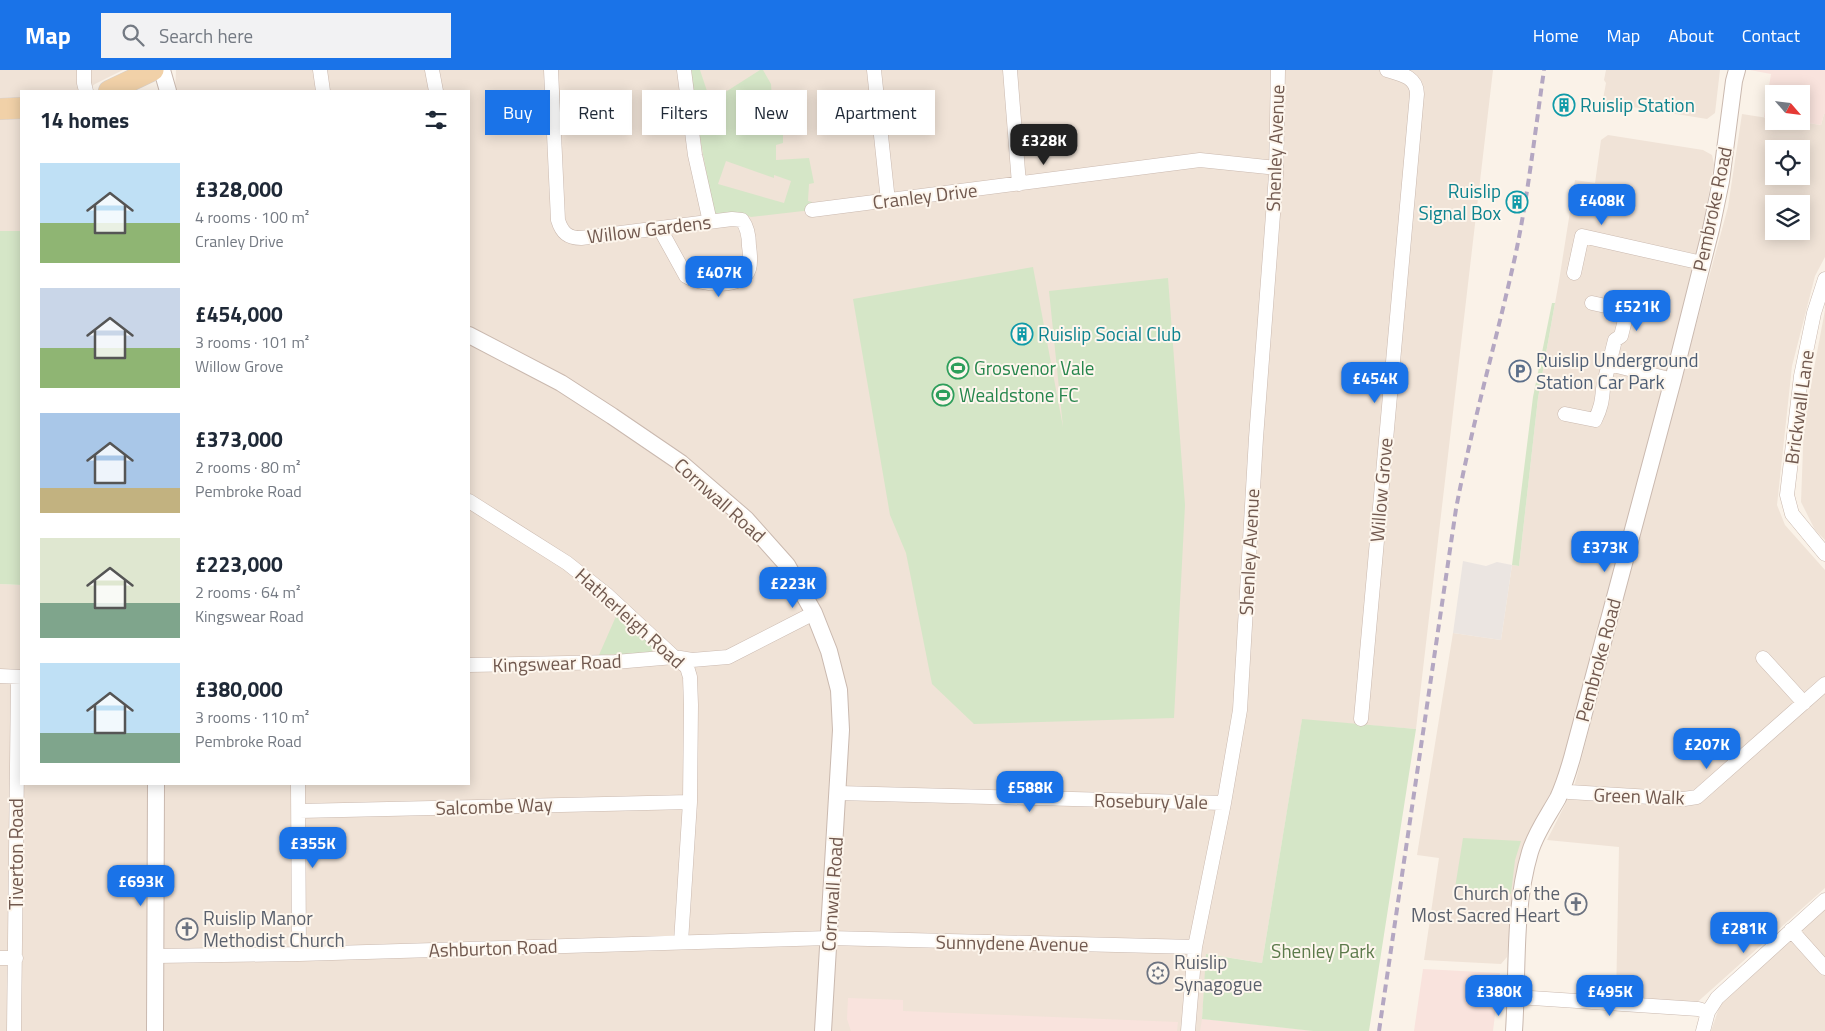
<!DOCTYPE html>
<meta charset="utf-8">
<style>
:root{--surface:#fff;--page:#f2f2f3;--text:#1f2937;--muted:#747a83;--accent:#1a73e8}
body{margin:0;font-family:"Titillium Web",sans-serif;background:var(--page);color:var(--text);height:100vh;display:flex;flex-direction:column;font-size:19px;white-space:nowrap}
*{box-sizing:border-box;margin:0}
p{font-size:16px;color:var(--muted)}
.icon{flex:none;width:28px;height:28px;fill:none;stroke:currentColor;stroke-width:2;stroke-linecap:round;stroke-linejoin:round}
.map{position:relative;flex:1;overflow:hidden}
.sheet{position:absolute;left:20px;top:20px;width:450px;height:695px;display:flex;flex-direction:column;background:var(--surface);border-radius:0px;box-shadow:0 2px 12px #0003}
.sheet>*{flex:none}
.hud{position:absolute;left:485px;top:20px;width:475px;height:45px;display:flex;gap:10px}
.needle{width:32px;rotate:118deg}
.controls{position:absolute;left:1765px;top:15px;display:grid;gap:10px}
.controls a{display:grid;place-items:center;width:45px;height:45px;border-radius:0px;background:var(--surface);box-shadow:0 2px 12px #0003;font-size:25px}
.price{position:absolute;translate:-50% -42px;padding:0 11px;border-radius:10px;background:var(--accent);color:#fff;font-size:16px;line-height:32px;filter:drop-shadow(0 1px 2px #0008)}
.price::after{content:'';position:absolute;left:50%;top:30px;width:15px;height:11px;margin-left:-8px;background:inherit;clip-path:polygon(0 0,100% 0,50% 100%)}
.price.selected{background:#222;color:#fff}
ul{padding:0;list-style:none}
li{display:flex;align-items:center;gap:15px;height:125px;padding:0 20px}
li span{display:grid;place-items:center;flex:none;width:140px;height:100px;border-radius:0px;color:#555}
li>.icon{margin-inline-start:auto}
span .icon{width:60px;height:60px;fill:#fffc;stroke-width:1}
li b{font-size:21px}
h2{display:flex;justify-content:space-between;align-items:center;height:60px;padding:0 20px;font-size:21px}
.pill{padding:0 18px;border-radius:0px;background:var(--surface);box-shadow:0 2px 12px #0003;font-size:18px;line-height:45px}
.pill.selected{background:var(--accent);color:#fff}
header{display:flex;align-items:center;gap:30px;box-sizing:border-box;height:70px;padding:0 25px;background:var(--accent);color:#fff}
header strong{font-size:24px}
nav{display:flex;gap:28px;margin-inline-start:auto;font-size:18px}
.search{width:350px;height:45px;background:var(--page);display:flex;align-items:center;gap:12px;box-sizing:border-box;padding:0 18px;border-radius:0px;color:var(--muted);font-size:19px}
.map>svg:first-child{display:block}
.residential{fill:#f0e3d7;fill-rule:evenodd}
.commercial{fill:#f9e3dd}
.industrial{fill:#ebe5e1}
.green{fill:#d5e6c7;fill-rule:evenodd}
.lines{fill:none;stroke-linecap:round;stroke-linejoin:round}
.minor-casing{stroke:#cab9af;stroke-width:15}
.tertiary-casing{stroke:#cab9af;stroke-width:18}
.primary-casing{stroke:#d7d1ce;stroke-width:22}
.minor{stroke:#fff;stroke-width:14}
.tertiary{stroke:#fff;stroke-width:16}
.primary{stroke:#f1d1a8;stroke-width:21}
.rail{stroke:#b4a7c2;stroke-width:4;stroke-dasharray:8 5;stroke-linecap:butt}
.labels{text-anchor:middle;stroke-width:4;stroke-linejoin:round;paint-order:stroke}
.culture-label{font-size:19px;fill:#0d838f;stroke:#fdf6ed;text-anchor:start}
.street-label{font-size:19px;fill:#71594f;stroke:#fdf6ed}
.service-label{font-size:19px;fill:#4e5e75;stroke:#fdf6ed;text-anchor:start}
.leisure-label{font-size:19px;fill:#27864d;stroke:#fdf6ed;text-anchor:start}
.worship-label{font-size:19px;fill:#5b616d;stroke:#fdf6ed;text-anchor:start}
.park-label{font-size:19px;fill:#5c7a4b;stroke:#fdf6ed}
</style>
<header>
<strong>Map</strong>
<div class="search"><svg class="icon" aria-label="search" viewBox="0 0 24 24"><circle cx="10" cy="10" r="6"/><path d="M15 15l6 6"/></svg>Search here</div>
<nav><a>Home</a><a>Map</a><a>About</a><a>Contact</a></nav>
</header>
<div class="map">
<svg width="1825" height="961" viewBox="0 0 1825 961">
<rect width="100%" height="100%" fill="#faf2e8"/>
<path class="residential" d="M 0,0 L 123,0 L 95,14 L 86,20 L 21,21 L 21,38 L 0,39 Z
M 176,0 L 1493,0 L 1416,659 L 1302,650 L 1262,893 L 1207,884 L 1202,949 L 1313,961 L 0,961 L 0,514 L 21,515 L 21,714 L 469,714 L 469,21 L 175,21 Z
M 1606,0 L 1720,0 L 1715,43 L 1707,49 L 1608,33 L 1603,29 L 1606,13 L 1604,10 Z
M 1742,44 L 1774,49 L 1774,51 L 1794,51 L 1821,55 L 1824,44 L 1825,44 L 1825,187 L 1815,206 L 1792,296 L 1777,435 L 1785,455 L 1825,500 L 1825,818 L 1693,936 L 1616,930 L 1619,777 L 1547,770 L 1574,717 L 1657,399 L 1728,137 ZM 1774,79 L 1801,79 L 1801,106 L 1774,106 ZM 1774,134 L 1801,134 L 1801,161 L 1774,161 Z
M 21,46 L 21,161 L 0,161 L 0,49 Z
M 1608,65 L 1703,80 L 1712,85 L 1714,94 L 1700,174 L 1635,435 L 1558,713 L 1518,806 L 1507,887 L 1501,894 L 1424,890 L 1439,788 L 1417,785 L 1453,563 L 1501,570 L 1512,495 L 1519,496 L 1538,328 L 1559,211 L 1575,110 L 1595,113 L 1601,70 Z
M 1825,240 L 1825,470 L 1815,460 L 1801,432 L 1804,352 Z
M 1825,840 L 1825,961 L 1711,961 L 1720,935 Z"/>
<path class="commercial" d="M 1750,0 L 1825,0 L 1825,44 L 1824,44 L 1821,55 L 1794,51 L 1801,51 L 1801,24 L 1774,24 L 1774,49 L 1764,47 L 1771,4 Z
M 1423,899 L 1500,903 L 1493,961 L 1414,961 Z
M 848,928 L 903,930 L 903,941 L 1178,952 L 1177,961 L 851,961 L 847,949 Z
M 1202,949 L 1313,961 L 1200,961 Z"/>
<path class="industrial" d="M 1463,491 L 1486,496 L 1497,492 L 1512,495 L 1501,570 L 1453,563 Z"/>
<path class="green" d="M 691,0 L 700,0 L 709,27 L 727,21 L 760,0 L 763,0 L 771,14 L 772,30 L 781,30 L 783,45 L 779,45 L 779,58 L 783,59 L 783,73 L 776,75 L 776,90 L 809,88 L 814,113 L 809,114 L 808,131 L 812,132 L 812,140 L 751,147 C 740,141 725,145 714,145 L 690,12 ZM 726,91 L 774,108 L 774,105 L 791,111 L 784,133 L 718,114 Z
M 0,161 L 21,161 L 21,515 L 0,514 Z
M 1033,197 L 1063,357 L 1049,221 L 1168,208 L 1185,435 L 1174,648 L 974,654 L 932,614 L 906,483 L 890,445 L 853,229 Z
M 1552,233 L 1555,233 L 1538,328 L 1519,496 L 1512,495 L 1533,327 Z
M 617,544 L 654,577 L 651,583 L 599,585 Z
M 1302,649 L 1416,659 L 1369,961 L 1313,961 L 1202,949 L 1206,884 L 1262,893 Z
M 1463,768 L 1521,771 L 1515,790 L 1511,824 L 1455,818 Z"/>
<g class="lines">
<g class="minor-casing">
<path id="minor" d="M 84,0 L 84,13 L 86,21
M 320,0 L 323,21
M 432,0 L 436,21
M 551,0 L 558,150 C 562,163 568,168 581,168 L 732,149 L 742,150 C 748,158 749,166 749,176 C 750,183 751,192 749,199 C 743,220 701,215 686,206 L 660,159
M 684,0 L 695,85 L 710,152
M 874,0 L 888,131
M 1010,0 L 1019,114
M 812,140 L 1200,90 L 1276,98
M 1574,203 L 1582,166 L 1702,193
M 1825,209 L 1814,243 L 1801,306 L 1787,425 L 1792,444 L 1825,484
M 1592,233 L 1624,240 L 1626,246 L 1621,266 L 1615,270 L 1609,294 L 1673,310
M 1565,344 L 1595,350 C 1601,338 1602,331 1603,319 C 1604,311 1607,302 1609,294
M 469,431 L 567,493 L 606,524 L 674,587 L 687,597 L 690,607 L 691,635 L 690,732 L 681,872
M 1763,588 L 1804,633
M 469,595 L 615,592 L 674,587 L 692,590 L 728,587 L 814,543
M 0,606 L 21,607
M 1361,649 L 1417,24 C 1417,7 1401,4 1387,0
M 298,714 L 299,884
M 1561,720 L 1569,722 L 1684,729 L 1697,727 L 1825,614
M 838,723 L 1224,733
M 299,741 L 690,732
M 1791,860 L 1825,898
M 156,886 L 299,884 L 829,868 L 1195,877
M 0,888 L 16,888
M 1516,927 L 1698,939 L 1708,942
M 14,961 L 18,607
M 1188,961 L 1195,877 L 1224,733 L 1240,640 L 1256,368 L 1276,105 L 1278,0
M 1703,961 L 1708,942 L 1717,928 L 1825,830"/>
</g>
<g class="tertiary-casing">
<path id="tertiary" d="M 162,0 L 168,21
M 469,265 L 561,313 L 612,346 L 681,393 L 746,449 L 787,495 L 814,543 L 829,581 L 839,620 L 841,660 L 823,961
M 155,961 L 156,714
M 1514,961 C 1518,902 1513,839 1530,782 C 1536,762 1548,746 1558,728 C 1564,715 1568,702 1572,688 L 1673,310 L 1711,159 L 1721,111 L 1734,11 L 1737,0"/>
</g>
<g class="primary-casing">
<path id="primary" d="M 109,21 L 153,0
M 0,39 L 21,38"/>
</g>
<use href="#minor" class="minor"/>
<use href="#tertiary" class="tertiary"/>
<use href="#primary" class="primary"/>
<path class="rail" d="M 1379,961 L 1456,439 C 1472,354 1496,272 1515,187 C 1528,126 1535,62 1544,0"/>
</g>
<defs>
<g id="building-ring" transform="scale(1.125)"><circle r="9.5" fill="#fdf6ed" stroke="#0f9aa8" stroke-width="1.5"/><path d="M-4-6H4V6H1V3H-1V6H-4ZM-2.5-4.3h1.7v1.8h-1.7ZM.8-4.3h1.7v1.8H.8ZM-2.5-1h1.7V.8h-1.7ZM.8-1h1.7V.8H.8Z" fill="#0f9aa8"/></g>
<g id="stadium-ring" transform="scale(1.125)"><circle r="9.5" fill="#fdf6ed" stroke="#2e9e5b" stroke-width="1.5"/><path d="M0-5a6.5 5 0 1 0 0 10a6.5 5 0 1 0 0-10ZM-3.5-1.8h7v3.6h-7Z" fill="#2e9e5b"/></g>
<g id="parking-ring" transform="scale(1.125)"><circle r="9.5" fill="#fdf6ed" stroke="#5c6f8a" stroke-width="1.5"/><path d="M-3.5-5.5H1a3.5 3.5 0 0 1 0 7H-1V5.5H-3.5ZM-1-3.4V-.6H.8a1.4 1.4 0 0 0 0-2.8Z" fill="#5c6f8a"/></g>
<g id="church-ring" transform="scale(1.125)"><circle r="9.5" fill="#fdf6ed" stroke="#6b7280" stroke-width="1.5"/><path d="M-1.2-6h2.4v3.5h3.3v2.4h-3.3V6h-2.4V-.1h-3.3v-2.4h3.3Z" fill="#6b7280"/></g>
<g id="synagogue-ring" transform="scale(1.125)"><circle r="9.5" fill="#fdf6ed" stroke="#6b7280" stroke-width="1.5"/><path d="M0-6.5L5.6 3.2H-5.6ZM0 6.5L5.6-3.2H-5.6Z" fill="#6b7280"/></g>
</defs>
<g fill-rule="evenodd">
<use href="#building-ring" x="1564" y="35"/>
<use href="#building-ring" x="1517" y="132"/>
<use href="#building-ring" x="1022" y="264"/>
<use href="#stadium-ring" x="958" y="298"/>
<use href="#parking-ring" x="1520" y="301"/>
<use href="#stadium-ring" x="943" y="325"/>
<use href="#church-ring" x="1576" y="834"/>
<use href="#church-ring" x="187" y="859"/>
<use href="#synagogue-ring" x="1158" y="903"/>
</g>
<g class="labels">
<g class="culture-label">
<text x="1580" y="42">Ruislip Station</text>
<text x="1501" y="128" text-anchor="end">Ruislip<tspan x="1501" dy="22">Signal Box</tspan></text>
<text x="1038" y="271">Ruislip Social Club</text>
</g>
<g class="street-label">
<text transform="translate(1275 78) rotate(-88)" y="7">Shenley Avenue</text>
<text transform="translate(925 126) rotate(-7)" y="7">Cranley Drive</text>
<text transform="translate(1712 139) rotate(-78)" y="7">Pembroke Road</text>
<text transform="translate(649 159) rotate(-7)" y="7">Willow Gardens</text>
<text transform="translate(1799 337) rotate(-82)" y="7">Brickwall Lane</text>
<text transform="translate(1381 420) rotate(-85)" y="7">Willow Grove</text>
<text transform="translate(720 430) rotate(42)" y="7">Cornwall Road</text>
<text transform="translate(1249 482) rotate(-87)" y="7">Shenley Avenue</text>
<text transform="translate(630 548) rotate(42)" y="7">Hatherleigh Road</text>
<text transform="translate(1598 590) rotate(-75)" y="7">Pembroke Road</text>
<text transform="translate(557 593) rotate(-2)" y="7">Kingswear Road</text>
<text transform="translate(1639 726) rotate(2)" y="7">Green Walk</text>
<text transform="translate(1151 731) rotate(1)" y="7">Rosebury Vale</text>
<text transform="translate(494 736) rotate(-2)" y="7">Salcombe Way</text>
<text transform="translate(16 784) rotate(-90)" y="7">Tiverton Road</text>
<text transform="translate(832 824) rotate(-86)" y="7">Cornwall Road</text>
<text transform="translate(1012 873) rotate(1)" y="7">Sunnydene Avenue</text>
<text transform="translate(493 878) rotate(-2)" y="7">Ashburton Road</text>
</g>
<g class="service-label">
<text x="1536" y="297">Ruislip Underground<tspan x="1536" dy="22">Station Car Park</tspan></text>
</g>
<g class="leisure-label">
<text x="974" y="305">Grosvenor Vale</text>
<text x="959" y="332">Wealdstone FC</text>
</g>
<g class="worship-label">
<text x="1560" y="830" text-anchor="end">Church of the<tspan x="1560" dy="22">Most Sacred Heart</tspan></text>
<text x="203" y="855">Ruislip Manor<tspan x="203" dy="22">Methodist Church</tspan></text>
<text x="1174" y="899">Ruislip<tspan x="1174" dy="22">Synagogue</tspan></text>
</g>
<g class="park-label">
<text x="1323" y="888">Shenley Park</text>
</g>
</g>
</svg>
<div class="controls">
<a><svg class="needle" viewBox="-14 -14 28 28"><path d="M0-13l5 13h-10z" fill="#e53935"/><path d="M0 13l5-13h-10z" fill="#747a83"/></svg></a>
<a><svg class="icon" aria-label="locate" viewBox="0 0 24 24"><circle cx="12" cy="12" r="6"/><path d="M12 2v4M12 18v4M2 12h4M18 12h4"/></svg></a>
<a><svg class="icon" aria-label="layers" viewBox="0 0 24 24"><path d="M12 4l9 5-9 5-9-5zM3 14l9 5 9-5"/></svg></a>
</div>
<b class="price selected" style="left:1044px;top:96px">£328K</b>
<b class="price" style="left:1602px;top:156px">£408K</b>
<b class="price" style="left:719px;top:228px">£407K</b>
<b class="price" style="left:1637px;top:262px">£521K</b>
<b class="price" style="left:1375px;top:334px">£454K</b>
<b class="price" style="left:1605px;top:503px">£373K</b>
<b class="price" style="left:793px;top:539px">£223K</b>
<b class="price" style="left:1707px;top:700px">£207K</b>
<b class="price" style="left:1030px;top:743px">£588K</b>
<b class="price" style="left:313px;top:799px">£355K</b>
<b class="price" style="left:141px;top:837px">£693K</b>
<b class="price" style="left:1744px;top:884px">£281K</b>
<b class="price" style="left:1499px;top:947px">£380K</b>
<b class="price" style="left:1610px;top:947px">£495K</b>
<div class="hud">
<a class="pill selected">Buy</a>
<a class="pill">Rent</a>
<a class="pill">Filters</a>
<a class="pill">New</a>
<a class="pill">Apartment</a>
</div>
<section class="sheet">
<h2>14 homes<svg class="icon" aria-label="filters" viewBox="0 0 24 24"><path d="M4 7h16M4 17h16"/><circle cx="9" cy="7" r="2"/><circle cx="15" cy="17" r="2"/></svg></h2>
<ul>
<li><span style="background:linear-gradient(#bfe0f5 60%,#8fb573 0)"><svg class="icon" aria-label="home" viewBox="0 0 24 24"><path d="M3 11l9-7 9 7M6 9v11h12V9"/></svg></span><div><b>£328,000</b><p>4 rooms · 100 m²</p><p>Cranley Drive</p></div></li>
<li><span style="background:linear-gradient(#c9d6e8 60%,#8fb573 0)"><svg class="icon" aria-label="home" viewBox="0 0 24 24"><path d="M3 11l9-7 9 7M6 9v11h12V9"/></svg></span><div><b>£454,000</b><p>3 rooms · 101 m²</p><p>Willow Grove</p></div></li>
<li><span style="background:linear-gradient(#a9c7e8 75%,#c2b280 0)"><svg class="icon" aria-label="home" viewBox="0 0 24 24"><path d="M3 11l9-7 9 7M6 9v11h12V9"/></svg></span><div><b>£373,000</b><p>2 rooms · 80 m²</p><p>Pembroke Road</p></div></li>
<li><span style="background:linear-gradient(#dfe7d0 65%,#7fa58c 0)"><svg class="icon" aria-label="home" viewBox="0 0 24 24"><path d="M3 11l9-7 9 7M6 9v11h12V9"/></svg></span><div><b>£223,000</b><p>2 rooms · 64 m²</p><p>Kingswear Road</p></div></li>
<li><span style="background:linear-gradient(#bfe0f5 70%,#7fa58c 0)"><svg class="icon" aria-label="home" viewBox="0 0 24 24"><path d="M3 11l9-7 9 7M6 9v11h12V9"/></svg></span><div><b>£380,000</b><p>3 rooms · 110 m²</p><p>Pembroke Road</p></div></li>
</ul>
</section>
</div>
